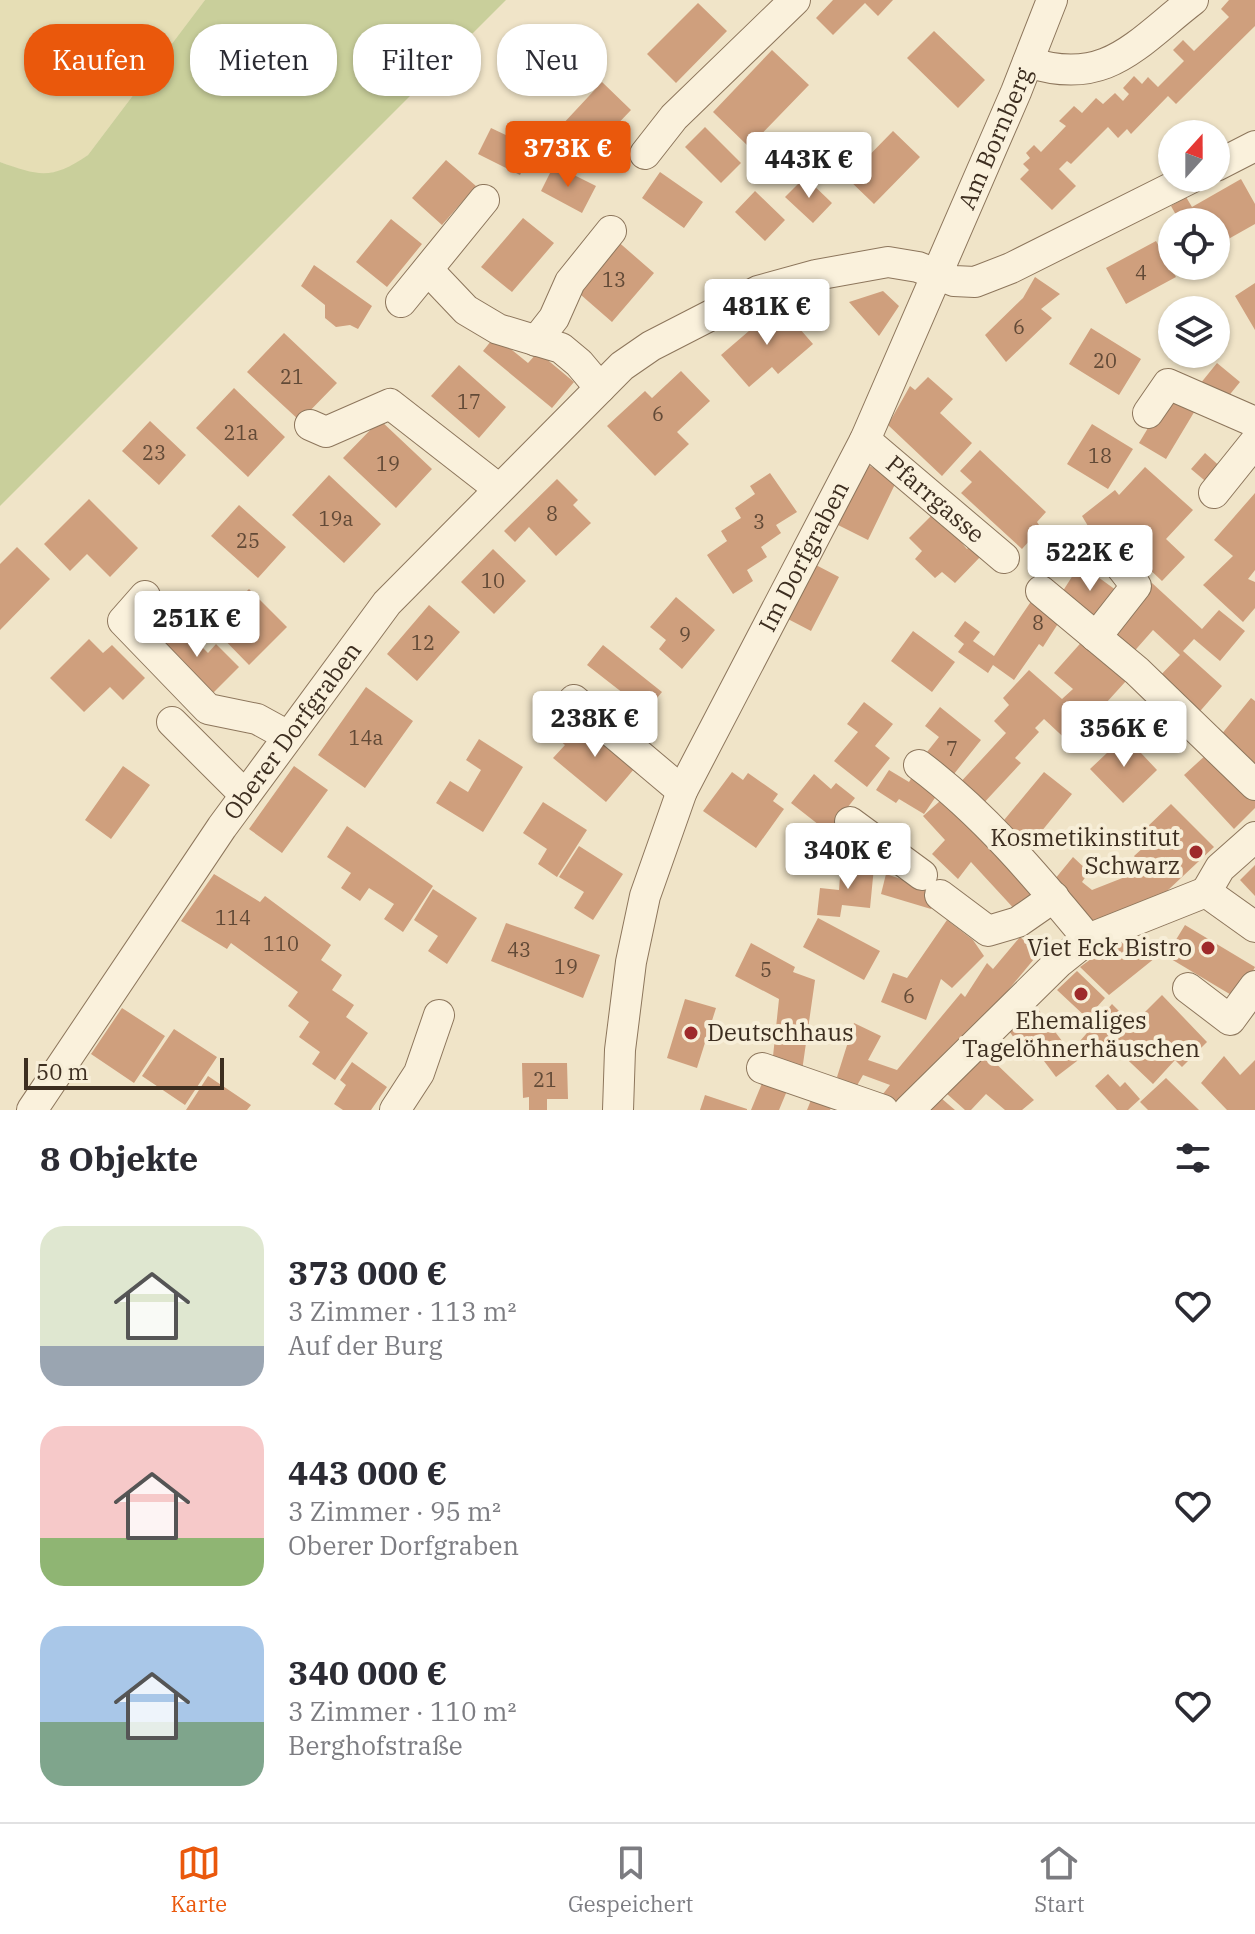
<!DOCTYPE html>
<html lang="de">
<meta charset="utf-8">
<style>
:root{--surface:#fff;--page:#f7f7f7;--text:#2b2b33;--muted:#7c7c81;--line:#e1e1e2;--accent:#ea580c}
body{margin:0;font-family:"IBM Plex Serif",serif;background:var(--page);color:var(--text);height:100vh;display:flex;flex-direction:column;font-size:30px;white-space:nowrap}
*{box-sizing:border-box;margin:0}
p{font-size:26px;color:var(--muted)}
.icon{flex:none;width:44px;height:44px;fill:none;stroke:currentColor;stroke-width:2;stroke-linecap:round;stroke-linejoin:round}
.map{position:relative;height:1110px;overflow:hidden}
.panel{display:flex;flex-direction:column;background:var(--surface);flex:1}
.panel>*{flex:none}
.hud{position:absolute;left:24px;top:24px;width:800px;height:72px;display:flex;gap:16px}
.needle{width:52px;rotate:21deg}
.fabs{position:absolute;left:1158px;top:120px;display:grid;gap:16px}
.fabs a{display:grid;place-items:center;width:72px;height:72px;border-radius:50%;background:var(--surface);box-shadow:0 2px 6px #0004;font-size:40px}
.scale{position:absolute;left:24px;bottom:20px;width:200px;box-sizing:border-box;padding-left:8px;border:4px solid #3d2e20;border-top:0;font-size:22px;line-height:28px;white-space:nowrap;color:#3d2e20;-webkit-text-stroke:6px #f7eed8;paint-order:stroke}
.price{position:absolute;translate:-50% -68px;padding:0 18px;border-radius:8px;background:#fff;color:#222;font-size:26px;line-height:52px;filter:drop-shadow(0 2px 4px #0008)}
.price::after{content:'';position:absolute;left:50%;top:48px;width:24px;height:18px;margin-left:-12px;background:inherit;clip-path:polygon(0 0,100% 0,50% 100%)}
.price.on{background:var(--accent);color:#fff}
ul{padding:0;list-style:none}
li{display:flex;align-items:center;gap:24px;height:200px;padding:0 40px}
li span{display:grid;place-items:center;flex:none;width:224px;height:160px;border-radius:24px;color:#555}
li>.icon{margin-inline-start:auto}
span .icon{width:96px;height:96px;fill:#fffc;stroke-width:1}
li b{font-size:34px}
h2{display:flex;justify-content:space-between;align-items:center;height:96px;padding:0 40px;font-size:34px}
.pill{padding:0 28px;border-radius:32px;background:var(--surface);box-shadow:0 2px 6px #0004;font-size:28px;line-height:72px}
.pill.on{background:var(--accent);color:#fff}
.dock{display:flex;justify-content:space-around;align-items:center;height:112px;border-top:2px solid var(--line);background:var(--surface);font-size:22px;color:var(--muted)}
.dock a{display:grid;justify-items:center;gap:4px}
.dock .on{color:var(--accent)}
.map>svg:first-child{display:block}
.farmland{fill:#e6deb5}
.green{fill:#c9cf9b}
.building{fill:#cf9f7d}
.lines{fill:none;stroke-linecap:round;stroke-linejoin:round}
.minor-casing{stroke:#8d765c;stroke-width:32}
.minor{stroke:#faf1dc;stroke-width:30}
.poi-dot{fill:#9e2a2b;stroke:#f7eed8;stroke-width:3}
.labels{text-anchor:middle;stroke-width:8;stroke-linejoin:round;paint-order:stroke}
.number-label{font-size:20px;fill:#624a37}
.street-label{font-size:24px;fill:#3d2e20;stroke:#f7eed8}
.poi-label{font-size:24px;fill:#3d2e20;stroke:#f7eed8;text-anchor:end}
</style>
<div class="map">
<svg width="1255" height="1110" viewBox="0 0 1255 1110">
<rect width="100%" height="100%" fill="#f0e4c8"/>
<path class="farmland" d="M 0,0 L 205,0 L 88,155 L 66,170 L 37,176 L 0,162 Z"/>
<path class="green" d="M 205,0 L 506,0 L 0,506 L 0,162 C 39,176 52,180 88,155 Z"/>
<path class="building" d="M 833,0 L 893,0 L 878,16 L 865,3 L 833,35 L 816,18 Z
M 1229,0 L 1255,0 L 1255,26 L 1176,104 L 1168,96 L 1131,134 L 1127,129 L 1118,138 L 1108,127 L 1071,164 L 1067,161 L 1059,169 L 1076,186 L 1052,210 L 1020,179 L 1029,170 L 1023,164 L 1030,158 L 1026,153 L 1034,145 L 1041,152 L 1066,126 L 1059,121 L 1074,106 L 1082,113 L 1096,98 L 1103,104 L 1115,93 L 1123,101 L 1129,94 L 1123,88 L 1134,76 L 1142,84 L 1148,77 L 1158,87 L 1184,61 L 1173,50 L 1183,40 L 1194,51 L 1229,17 L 1221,9 Z
M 698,3 L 727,31 L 676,83 L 647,54 Z
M 934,31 L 985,80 L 958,108 L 907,58 Z
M 772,50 L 809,85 L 749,147 L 713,112 Z
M 602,82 L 631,110 L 590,153 L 561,126 Z
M 705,127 L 741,163 L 721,183 L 685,147 Z
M 491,128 L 533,148 L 520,175 L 478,154 Z
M 893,131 L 920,157 L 874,204 L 847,178 Z
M 446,160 L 476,186 L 442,225 L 412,198 Z
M 554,165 L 596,186 L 582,213 L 541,191 Z
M 660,172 L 703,202 L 684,228 L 642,198 Z
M 805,177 L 832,203 L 813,223 L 785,197 Z
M 1241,179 L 1255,204 L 1255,224 L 1216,246 L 1216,222 L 1200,222 L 1195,214 L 1180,222 L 1171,206 L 1186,197 L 1192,207 Z
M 755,191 L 785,220 L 765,241 L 735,212 Z
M 523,218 L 554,243 L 512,292 L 481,267 Z
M 391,219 L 422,244 L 387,287 L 356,262 Z
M 615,239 L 654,273 L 612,322 L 573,288 Z
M 1156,241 L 1176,277 L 1126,304 L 1106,268 Z
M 314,265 L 372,306 L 358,329 L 350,325 L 336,327 L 325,318 L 325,305 L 301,286 Z
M 1035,277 L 1060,294 L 1041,309 L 1052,318 L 1006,362 L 985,335 L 1023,298 Z
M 1255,283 L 1255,330 L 1235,296 Z
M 883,291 L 899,306 L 879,336 L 849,302 Z
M 779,305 L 813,344 L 778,374 L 772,367 L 749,387 L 721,355 Z
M 1091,328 L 1141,359 L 1119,395 L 1069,364 Z
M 284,333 L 337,383 L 300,421 L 247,372 Z
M 495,336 L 528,363 L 538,352 L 574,382 L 552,408 L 483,351 Z
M 1217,363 L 1240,382 L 1223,403 L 1200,384 Z
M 459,365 L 506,407 L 479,438 L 431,396 Z
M 681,371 L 710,401 L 677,432 L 689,444 L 655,476 L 607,426 L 645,391 L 652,398 Z
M 928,377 L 953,399 L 940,413 L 972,443 L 942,476 L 888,425 L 910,386 L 915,390 Z
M 234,388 L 285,437 L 248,477 L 196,428 Z
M 1169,393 L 1196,409 L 1166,459 L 1139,443 Z
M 380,420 L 432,469 L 396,508 L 343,458 Z
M 150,421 L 186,455 L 159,485 L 122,451 Z
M 1092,424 L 1133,449 L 1108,489 L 1067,464 Z
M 980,450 L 1046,512 L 1037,522 L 1041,528 L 1022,549 L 961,493 L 972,482 L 960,471 Z
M 1205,453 L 1224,470 L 1210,485 L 1191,469 Z
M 866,464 L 897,480 L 868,540 L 836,524 Z
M 1145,467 L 1193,510 L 1166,539 L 1185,557 L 1162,581 L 1130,551 L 1125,555 L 1108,533 L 1097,541 L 1082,516 L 1115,490 L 1119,495 Z
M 770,473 L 797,512 L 776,525 L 781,533 L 761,547 L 767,557 L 747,570 L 753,581 L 733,594 L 707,555 L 727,541 L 721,531 L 741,518 L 735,508 L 755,494 L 750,486 Z
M 329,475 L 381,524 L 344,563 L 292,515 Z
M 557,479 L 578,500 L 573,505 L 591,523 L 556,556 L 529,527 L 515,542 L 504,531 Z
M 1255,493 L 1255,570 L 1248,579 L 1255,582 L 1255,608 L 1243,622 L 1203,585 L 1233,556 L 1214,540 Z
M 89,499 L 138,548 L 110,577 L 87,554 L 70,571 L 44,544 Z
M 239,505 L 286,547 L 258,578 L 211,536 Z
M 935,512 L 967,549 L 971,545 L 982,555 L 955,583 L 942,572 L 935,578 L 915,559 L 922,551 L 909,538 Z
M 17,547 L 50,579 L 0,630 L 0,564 Z
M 493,549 L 526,581 L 494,614 L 461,582 Z
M 814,564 L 839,577 L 811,631 L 786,618 Z
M 1080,564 L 1120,593 L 1101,621 L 1061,594 Z
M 1152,583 L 1202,629 L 1219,610 L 1245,631 L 1220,661 L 1194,639 L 1183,651 L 1222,686 L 1195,717 L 1155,681 L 1180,655 L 1153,630 L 1130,656 L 1106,634 Z
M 249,589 L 287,627 L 249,665 L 211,626 Z
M 676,597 L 715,630 L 682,669 L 659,649 L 666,640 L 650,627 Z
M 1032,600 L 1061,619 L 1043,647 L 1039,644 L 1014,680 L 993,665 L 988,673 L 958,652 L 964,644 L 954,636 L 965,621 L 980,632 L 973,641 L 994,656 Z
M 429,605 L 460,632 L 417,681 L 387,654 Z
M 176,621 L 208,653 L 216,644 L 239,667 L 209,697 L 155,643 Z
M 913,631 L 955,662 L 932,692 L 891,661 Z
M 1086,637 L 1126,681 L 1096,714 L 1088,706 L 1081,714 L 1091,724 L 1072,745 L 1044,719 L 1035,728 L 1039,732 L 1015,758 L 1021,763 L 980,807 L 957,786 L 1006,733 L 994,721 L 1009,705 L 1003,698 L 1029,670 L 1062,699 L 1073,689 L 1054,673 Z
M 89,639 L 103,653 L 112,645 L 145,678 L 123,700 L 110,687 L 84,712 L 50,678 Z
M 603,645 L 662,692 L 646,711 L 587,665 Z
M 366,687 L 413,721 L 365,788 L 318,755 Z
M 1251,698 L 1255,701 L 1255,766 L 1216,741 Z
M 864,702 L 893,724 L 875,746 L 890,758 L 867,787 L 834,761 L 858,732 L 847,724 Z
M 940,707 L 981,740 L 950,779 L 923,757 L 939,737 L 925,726 Z
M 587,718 L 640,762 L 606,802 L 553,758 L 565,745 L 559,740 L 571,725 L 577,730 Z
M 1125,736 L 1157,770 L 1123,803 L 1090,769 Z
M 479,739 L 523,767 L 483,832 L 436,803 L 450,781 L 468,792 L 481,770 L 466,760 Z
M 1207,754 L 1233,770 L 1255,801 L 1255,808 L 1234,829 L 1184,775 Z
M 123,766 L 150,785 L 111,839 L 85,820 Z
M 294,766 L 328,790 L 282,853 L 249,829 Z
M 889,770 L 909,782 L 915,772 L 941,789 L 924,814 L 899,799 L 896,803 L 876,790 Z
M 732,772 L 743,780 L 748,773 L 778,794 L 773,801 L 784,809 L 756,848 L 703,811 Z
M 1044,772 L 1072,794 L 1023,854 L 995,831 Z
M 814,774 L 831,789 L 836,783 L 855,798 L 828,832 L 791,803 Z
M 948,794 L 1040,895 L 1019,914 L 971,862 L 958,879 L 932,854 L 945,840 L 923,816 Z
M 543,802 L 587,830 L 557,877 L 538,864 L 547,849 L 523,833 Z
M 1171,804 L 1214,847 L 1166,892 L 1089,924 L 1050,885 L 1073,857 L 1089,872 L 1082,882 L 1092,890 L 1125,877 L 1123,874 L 1140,864 L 1134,856 L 1154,838 L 1145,829 Z
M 347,826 L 433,886 L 403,932 L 384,919 L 394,904 L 369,888 L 360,901 L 341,888 L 351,873 L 327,857 Z
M 579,846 L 623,874 L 593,920 L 574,908 L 584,892 L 559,877 Z
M 841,864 L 874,867 L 870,908 L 842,905 L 840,917 L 817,915 L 820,888 L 839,890 Z
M 1255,865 L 1255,896 L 1240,880 Z
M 927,870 L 944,890 L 931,909 L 881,894 L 886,874 L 913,883 Z
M 214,874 L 260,902 L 265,896 L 331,945 L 321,960 L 342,975 L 332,990 L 354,1005 L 346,1017 L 368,1033 L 335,1080 L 312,1064 L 320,1052 L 299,1037 L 309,1022 L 288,1006 L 298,992 L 231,943 L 227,949 L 181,921 Z
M 433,889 L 477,918 L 447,964 L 428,951 L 438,936 L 414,920 Z
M 818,918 L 880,951 L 864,980 L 803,947 Z
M 947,920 L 973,940 L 984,956 L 952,988 L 941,979 L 926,1020 L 881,1002 L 893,973 L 907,978 Z
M 506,923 L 600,955 L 583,998 L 491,961 Z
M 1185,925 L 1255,967 L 1238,999 L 1166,956 Z
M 1131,930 L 1155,958 L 1109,995 L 1080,967 Z
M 1020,937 L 1039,953 L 962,1046 L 895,1104 L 879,1099 L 890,1085 L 863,1075 L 855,1089 L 837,1077 L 854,1023 L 881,1036 L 868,1060 L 897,1070 L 961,993 L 965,997 L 987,963 L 993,969 Z
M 751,943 L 795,967 L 793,972 L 815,980 L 802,1071 L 772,1066 L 779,999 L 735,976 Z
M 1077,971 L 1105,998 L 1087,1018 L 1057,990 Z
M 1162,995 L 1207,1042 L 1182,1067 L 1175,1060 L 1153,1084 L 1112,1045 Z
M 685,999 L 716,1008 L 697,1068 L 667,1058 Z
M 1112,1004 L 1128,1020 L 1094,1057 L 1080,1041 Z
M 122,1008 L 165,1036 L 134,1083 L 91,1054 Z
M 1038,1009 L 1077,1061 L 1056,1077 L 1038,1053 L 1030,1059 L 1009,1031 Z
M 174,1029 L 217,1057 L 185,1105 L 142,1076 Z
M 986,1054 L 1034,1100 L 1022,1110 L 1005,1110 L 986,1094 L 971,1110 L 965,1110 L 946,1093 Z
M 1224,1056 L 1240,1075 L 1255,1060 L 1255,1110 L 1227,1110 L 1201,1083 Z
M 352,1062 L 387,1087 L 371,1110 L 343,1110 L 334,1104 L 346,1085 L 340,1080 Z
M 522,1063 L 567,1063 L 568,1099 L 547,1099 L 547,1110 L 529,1110 L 529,1097 L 523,1098 Z
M 1108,1074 L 1120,1087 L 1125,1082 L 1140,1099 L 1128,1110 L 1117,1110 L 1095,1086 Z
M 208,1076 L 251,1105 L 247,1110 L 186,1110 Z
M 765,1076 L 789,1086 L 779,1110 L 751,1110 Z
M 1166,1078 L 1199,1110 L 1148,1110 L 1140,1102 Z
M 705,1095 L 747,1109 L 747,1110 L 700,1110 Z
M 813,1095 L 834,1102 L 830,1110 L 807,1110 Z
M 941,1098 L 955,1110 L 931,1110 Z"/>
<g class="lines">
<g class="minor-casing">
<g id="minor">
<path d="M 1028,62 C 1106,88 1136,44 1193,0"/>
<path d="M 645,154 L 674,117 L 795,0"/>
<path d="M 1216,166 L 1255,146"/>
<path d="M 428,270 L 466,310 L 498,329 L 561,348 L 579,363 L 600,388"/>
<path d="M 401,302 L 484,200"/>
<path d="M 536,341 L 554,318 L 570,282 L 611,231"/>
<path d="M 1148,413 L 1168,384 L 1255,422"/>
<path d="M 310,425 L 326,432 L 390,404 L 499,489"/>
<path id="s1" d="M 865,440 L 1004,558"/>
<path d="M 1214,493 L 1255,442"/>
<path d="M 1041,591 L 1137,671 L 1255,785"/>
<path d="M 145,596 L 123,621 L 208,709 L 257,719 L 288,736"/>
<path d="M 1096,637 L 1136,586 L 1107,549"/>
<path d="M 574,700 L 682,791"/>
<path d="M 172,722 L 245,795"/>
<path d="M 919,765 C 983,813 1037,877 1088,939"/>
<path d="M 850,822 L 922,875"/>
<path d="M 1206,892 L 1220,868 L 1255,837"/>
<path d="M 1206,892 L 1255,927"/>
<path d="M 940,895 L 988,931 L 1018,922 L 1054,897"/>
<path d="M 1188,988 L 1230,1020 L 1255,986"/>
<path d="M 762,1068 L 883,1110"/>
<path id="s2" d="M 32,1110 L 222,827 L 387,603 L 622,366 L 651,346 L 758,291 L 816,275 L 888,262 L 918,267 L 954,281 L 975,282 L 1011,268 L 1191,178"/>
<path d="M 395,1110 L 419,1073 L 439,1015"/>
<path id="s3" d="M 618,1110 L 620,1050 L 631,962 L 645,896 L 682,791 L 865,440 L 1016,92 L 1052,0"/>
<path d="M 909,1110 L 1058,963 L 1088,939 L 1206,892"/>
</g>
</g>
<use href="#minor" class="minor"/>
</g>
<g class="poi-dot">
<circle cx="1196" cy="852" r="8"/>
<circle cx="1208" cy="948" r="8"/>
<circle cx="1081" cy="994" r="8"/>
<circle cx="691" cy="1033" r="8"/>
</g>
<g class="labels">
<g class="number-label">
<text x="1141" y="280">4</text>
<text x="614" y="287">13</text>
<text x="1019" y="334">6</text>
<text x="1105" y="368">20</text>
<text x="292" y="384">21</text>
<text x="469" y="409">17</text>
<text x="658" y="421">6</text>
<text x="241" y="440">21a</text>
<text x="154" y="460">23</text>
<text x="1100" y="463">18</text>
<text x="388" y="471">19</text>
<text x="552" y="521">8</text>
<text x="336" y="526">19a</text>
<text x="759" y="529">3</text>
<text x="248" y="548">25</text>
<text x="493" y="588">10</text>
<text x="1038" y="630">8</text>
<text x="685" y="642">9</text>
<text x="423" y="650">12</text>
<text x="366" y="745">14a</text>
<text x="952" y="756">7</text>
<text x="233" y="925">114</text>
<text x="281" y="951">110</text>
<text x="519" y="957">43</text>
<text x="566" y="974">19</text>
<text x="766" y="977">5</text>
<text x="909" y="1003">6</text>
<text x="545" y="1087">21</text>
</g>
<g class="street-label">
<text dy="8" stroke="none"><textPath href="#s3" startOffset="1052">Am Bornberg</textPath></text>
<text dy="8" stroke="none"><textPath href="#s1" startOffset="92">Pfarrgasse</textPath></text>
<text dy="8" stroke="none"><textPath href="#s3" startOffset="592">Im Dorfgraben</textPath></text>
<text dy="8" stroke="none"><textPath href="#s2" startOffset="460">Oberer Dorfgraben</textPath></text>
</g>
<g class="poi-label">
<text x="1180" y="846">Kosmetikinstitut<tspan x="1180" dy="28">Schwarz</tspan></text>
<text x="1192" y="956">Viet Eck Bistro</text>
<text x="1081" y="1029" text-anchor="middle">Ehemaliges<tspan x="1081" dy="28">Tagelöhnerhäuschen</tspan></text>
<text x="707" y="1041" text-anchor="start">Deutschhaus</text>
</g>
</g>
</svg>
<div class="fabs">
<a><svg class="needle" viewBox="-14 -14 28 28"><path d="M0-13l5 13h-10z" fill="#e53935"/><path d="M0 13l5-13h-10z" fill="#7c7c81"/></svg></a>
<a><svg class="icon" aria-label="locate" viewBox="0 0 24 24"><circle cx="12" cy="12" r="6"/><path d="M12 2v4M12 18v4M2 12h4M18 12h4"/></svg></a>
<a><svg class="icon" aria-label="layers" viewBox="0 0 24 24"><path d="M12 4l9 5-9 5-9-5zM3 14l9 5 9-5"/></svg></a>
</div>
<div class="scale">50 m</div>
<b class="price on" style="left:568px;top:189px">373K €</b>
<b class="price" style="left:809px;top:200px">443K €</b>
<b class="price" style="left:767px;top:347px">481K €</b>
<b class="price" style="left:1090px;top:593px">522K €</b>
<b class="price" style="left:197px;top:659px">251K €</b>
<b class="price" style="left:595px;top:759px">238K €</b>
<b class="price" style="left:1124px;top:769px">356K €</b>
<b class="price" style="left:848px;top:891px">340K €</b>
<div class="hud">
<a class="pill on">Kaufen</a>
<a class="pill">Mieten</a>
<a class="pill">Filter</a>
<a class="pill">Neu</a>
</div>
</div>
<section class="panel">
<h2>8 Objekte<svg class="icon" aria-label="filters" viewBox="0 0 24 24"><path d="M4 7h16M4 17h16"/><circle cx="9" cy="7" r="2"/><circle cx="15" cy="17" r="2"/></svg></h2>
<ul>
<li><span style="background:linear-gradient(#dfe7d0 75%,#9aa5b1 0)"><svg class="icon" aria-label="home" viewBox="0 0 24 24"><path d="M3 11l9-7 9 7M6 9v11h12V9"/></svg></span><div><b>373 000 €</b><p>3 Zimmer · 113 m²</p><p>Auf der Burg</p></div><svg class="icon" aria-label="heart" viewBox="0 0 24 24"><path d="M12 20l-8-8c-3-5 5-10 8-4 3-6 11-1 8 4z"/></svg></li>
<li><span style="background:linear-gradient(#f6c9c9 70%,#8fb573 0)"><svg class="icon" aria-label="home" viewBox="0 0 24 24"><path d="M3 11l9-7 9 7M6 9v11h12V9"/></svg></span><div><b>443 000 €</b><p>3 Zimmer · 95 m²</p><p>Oberer Dorfgraben</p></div><svg class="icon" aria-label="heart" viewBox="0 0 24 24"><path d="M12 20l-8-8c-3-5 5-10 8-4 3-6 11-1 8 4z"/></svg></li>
<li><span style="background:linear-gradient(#a9c7e8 60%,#7fa58c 0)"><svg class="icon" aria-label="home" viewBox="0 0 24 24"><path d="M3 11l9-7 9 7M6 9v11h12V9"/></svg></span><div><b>340 000 €</b><p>3 Zimmer · 110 m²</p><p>Berghofstraße</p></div><svg class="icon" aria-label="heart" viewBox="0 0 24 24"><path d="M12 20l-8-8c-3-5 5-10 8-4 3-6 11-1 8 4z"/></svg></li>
</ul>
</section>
<nav class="dock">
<a class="on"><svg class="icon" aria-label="map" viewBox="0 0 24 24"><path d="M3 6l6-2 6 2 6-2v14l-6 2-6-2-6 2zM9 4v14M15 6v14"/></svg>Karte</a>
<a><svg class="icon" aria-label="saved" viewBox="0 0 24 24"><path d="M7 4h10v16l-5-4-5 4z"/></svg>Gespeichert</a>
<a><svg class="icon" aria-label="home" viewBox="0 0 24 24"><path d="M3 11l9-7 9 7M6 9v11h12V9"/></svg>Start</a>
</nav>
